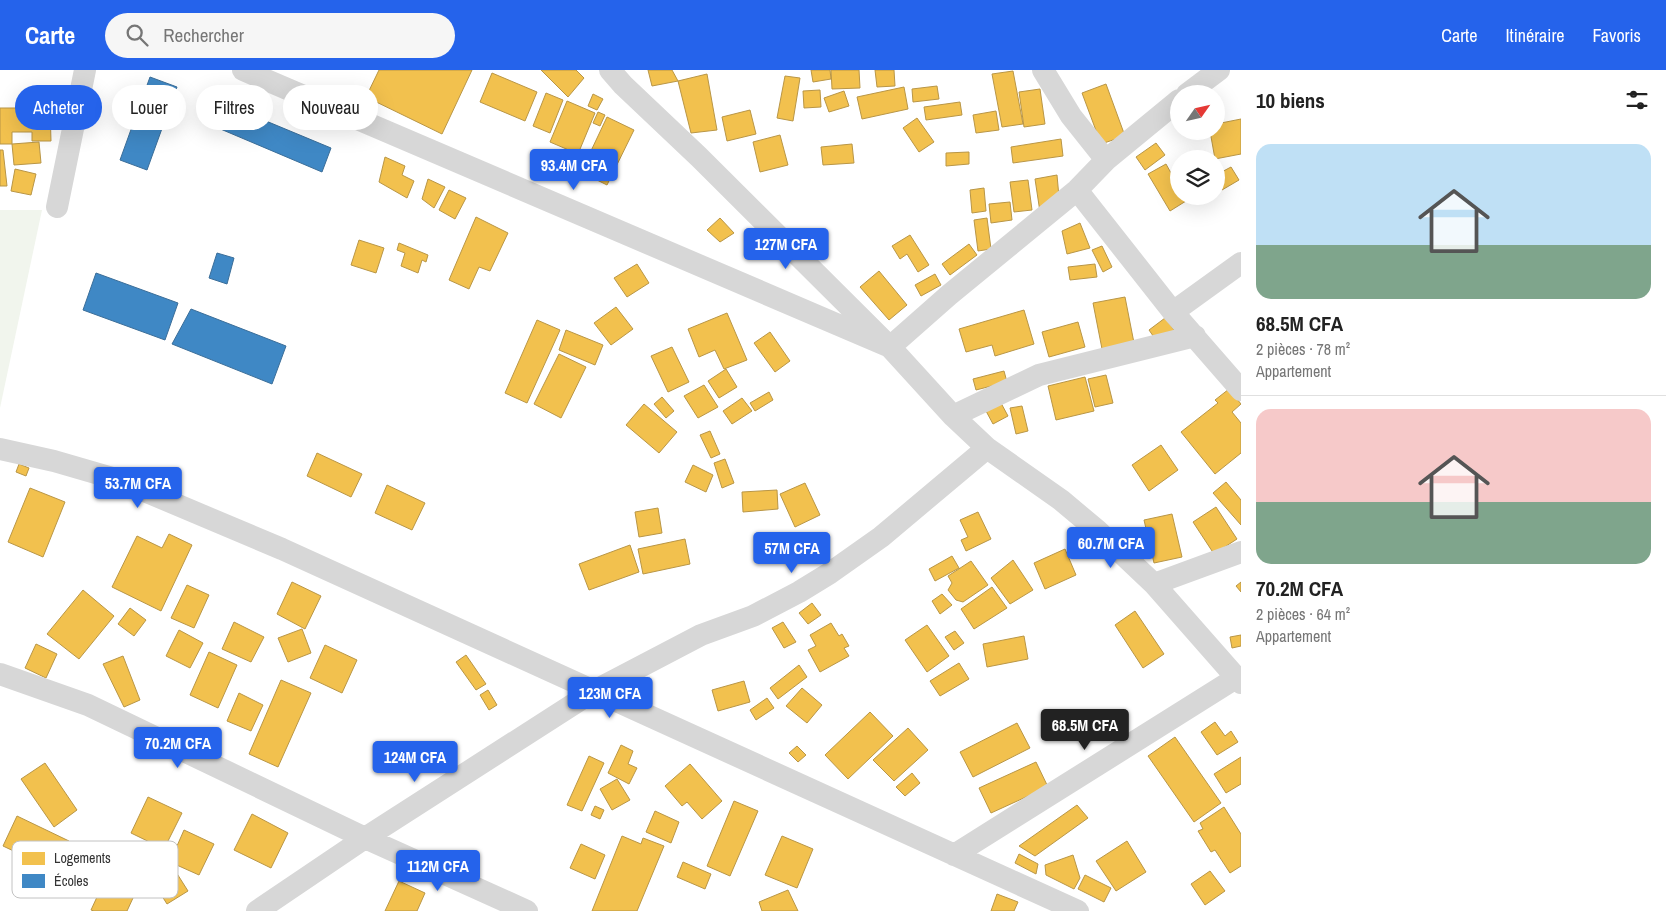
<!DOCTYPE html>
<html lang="fr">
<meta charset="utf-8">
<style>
:root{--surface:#fff;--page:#f6f6f6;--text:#222;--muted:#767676;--line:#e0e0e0;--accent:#2563eb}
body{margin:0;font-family:"Archivo Narrow",sans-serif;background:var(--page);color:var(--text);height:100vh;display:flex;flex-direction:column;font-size:19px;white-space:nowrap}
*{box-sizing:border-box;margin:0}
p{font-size:16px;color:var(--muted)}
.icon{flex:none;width:28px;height:28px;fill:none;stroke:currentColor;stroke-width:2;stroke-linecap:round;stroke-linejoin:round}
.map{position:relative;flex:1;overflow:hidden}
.drawer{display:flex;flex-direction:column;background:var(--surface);width:425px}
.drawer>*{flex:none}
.top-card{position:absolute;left:15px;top:15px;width:475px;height:45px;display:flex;gap:10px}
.needle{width:32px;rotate:56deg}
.buttons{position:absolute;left:1170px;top:15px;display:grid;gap:10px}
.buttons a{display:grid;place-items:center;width:55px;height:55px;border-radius:50%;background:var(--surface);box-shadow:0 5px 20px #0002;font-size:25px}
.price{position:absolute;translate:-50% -42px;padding:0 11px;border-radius:5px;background:var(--accent);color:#fff;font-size:16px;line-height:32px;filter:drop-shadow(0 1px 2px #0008)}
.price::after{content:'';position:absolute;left:50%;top:30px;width:15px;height:11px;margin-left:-8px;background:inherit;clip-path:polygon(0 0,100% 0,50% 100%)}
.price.current{background:#222;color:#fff}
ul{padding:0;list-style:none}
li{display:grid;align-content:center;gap:10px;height:265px;padding:0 15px}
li+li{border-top:1px solid var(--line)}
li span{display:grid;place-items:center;height:155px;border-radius:15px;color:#555}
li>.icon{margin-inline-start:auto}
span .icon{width:90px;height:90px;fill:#fffc;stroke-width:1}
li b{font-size:21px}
h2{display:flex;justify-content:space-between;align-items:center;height:60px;padding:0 15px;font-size:21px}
.chip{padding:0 18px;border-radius:22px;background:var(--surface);box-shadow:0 5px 20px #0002;font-size:18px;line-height:45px}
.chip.current{background:var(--accent);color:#fff}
header{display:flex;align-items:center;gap:30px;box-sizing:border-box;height:70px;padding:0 25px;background:var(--accent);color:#fff}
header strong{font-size:24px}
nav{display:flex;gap:28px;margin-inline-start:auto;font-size:18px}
.search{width:350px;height:45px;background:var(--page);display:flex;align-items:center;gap:12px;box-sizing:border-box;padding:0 18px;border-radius:28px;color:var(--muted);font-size:19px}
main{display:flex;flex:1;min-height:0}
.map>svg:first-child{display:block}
.green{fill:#f1f5ed}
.homes{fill:#f2c14e;stroke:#b99646}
.schools{fill:#3f88c5;stroke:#3b6e99}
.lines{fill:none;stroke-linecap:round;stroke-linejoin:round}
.minor{stroke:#d7d7d7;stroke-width:22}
.key{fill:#fff;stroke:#c2c2c2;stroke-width:1}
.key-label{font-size:14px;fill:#333}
</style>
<header>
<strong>Carte</strong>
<div class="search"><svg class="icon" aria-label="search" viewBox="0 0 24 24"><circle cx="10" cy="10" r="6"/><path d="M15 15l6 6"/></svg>Rechercher</div>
<nav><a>Carte</a><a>Itinéraire</a><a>Favoris</a></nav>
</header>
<main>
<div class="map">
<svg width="1241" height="841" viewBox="0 0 1241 841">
<rect width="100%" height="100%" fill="#fff"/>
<path class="green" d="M 0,140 L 42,140 L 0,338 Z"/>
<path class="homes" d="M 379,0 L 472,0 L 442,64 L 366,27 Z
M 541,0 L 576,0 L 584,8 L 568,27 Z
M 648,0 L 672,0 L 678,11 L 652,16 Z
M 811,0 L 830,0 L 831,9 L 813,12 Z
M 831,0 L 859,0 L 860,18 L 832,19 Z
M 875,0 L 894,0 L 895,16 L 877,17 Z
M 1013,1 L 1023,54 L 1002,57 L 992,4 Z
M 492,3 L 537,22 L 525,51 L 480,32 Z
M 707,4 L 717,60 L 691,63 L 678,11 Z
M 785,6 L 800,8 L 793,51 L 777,48 Z
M 1106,14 L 1125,66 L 1101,74 L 1082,23 Z
M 937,16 L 939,29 L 913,32 L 912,19 Z
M 904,17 L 908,39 L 862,49 L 857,27 Z
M 1040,19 L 1045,54 L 1024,57 L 1019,22 Z
M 820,20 L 821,37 L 804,38 L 803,21 Z
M 844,21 L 849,36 L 829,42 L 824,28 Z
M 546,23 L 563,30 L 550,63 L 533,56 Z
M 593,24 L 603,29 L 597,40 L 588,36 Z
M 567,31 L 595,43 L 578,84 L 550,72 Z
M 960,32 L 962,45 L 926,50 L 924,37 Z
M 0,38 L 50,38 L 51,71 L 32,71 L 32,62 L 12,62 L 12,74 L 0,74 Z
M 750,40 L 756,64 L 727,71 L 722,47 Z
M 996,41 L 999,60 L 976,63 L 973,45 Z
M 598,42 L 605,45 L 600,56 L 593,53 Z
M 607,47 L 634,60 L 607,115 L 581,102 Z
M 917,48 L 934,72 L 919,82 L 903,58 Z
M 1241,49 L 1241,84 L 1215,89 L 1210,61 L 1216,61 L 1216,54 Z
M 780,65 L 788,95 L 760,102 L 753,72 Z
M 1061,69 L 1063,86 L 1013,93 L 1011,77 Z
M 39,72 L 41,93 L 14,95 L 12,74 Z
M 1156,73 L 1165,85 L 1145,100 L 1136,87 Z
M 852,74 L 854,93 L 823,95 L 821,77 Z
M 0,80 L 3,80 L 7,116 L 0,116 Z
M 969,82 L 969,94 L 946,96 L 946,83 Z
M 385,87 L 405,96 L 402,105 L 414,111 L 407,128 L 379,112 Z
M 1166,94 L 1171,103 L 1179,99 L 1179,126 L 1194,126 L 1170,141 L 1148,104 Z
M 1231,97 L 1239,110 L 1222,120 L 1216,111 L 1216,105 Z
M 15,99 L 36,104 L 31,125 L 11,121 Z
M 1057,105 L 1059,127 L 1040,142 L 1035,109 Z
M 428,109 L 445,117 L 434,138 L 422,129 Z
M 1028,110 L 1032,140 L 1014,142 L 1010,112 Z
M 984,118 L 986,141 L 972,143 L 970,120 Z
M 449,120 L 466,128 L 455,149 L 439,140 Z
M 1010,132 L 1012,150 L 991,153 L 989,134 Z
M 476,147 L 508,163 L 490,201 L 479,197 L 469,219 L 449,210 Z
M 720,148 L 734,163 L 720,172 L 707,160 Z
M 987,148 L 991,179 L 978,181 L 974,150 Z
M 1080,153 L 1090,178 L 1067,184 L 1062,161 Z
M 910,165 L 929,195 L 918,202 L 907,184 L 900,189 L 892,176 Z
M 359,170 L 384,178 L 376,203 L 351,195 Z
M 399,173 L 428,185 L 426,192 L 422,190 L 418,203 L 401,196 L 405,183 L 397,180 Z
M 969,174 L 977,185 L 950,205 L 942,194 Z
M 1102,176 L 1112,197 L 1103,202 L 1092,180 Z
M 637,194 L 649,213 L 627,227 L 614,208 Z
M 1095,194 L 1097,207 L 1070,210 L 1068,197 Z
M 879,201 L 907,235 L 889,250 L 860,217 Z
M 935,204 L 941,215 L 921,226 L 915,215 Z
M 1125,227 L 1135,278 L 1103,284 L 1093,233 Z
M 616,237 L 633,259 L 611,275 L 594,253 Z
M 1024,240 L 1034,274 L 995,286 L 992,275 L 966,282 L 959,259 Z
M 727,243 L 747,290 L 724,299 L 715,280 L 699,287 L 688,259 Z
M 1165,248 L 1175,261 L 1158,273 L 1149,260 Z
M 537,250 L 560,260 L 527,333 L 505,323 Z
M 1078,252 L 1085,277 L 1049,287 L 1042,262 Z
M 566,260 L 603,275 L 595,295 L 559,280 Z
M 770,262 L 790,291 L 775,302 L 754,273 Z
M 672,277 L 689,312 L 668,322 L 651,286 Z
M 559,284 L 586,297 L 561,348 L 534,334 Z
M 726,299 L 737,317 L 719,328 L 708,311 Z
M 1004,301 L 1007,312 L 976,320 L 973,309 Z
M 1106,305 L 1113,333 L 1095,337 L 1088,309 Z
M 1085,307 L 1094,341 L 1056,350 L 1048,316 Z
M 704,315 L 718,337 L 698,348 L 684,326 Z
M 1229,319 L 1241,334 L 1232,342 L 1241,353 L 1241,383 L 1215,404 L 1181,362 L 1218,333 L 1215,330 Z
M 769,322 L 773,330 L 755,341 L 750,333 Z
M 662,327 L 674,341 L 666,348 L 654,334 Z
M 742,328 L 752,341 L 732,354 L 723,341 Z
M 1001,333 L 1008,346 L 993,354 L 986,341 Z
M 644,334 L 677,362 L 659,383 L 626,355 Z
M 1022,336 L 1028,361 L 1016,364 L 1010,338 Z
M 710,361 L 720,384 L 711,388 L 700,365 Z
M 1161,375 L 1178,400 L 1149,421 L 1132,395 Z
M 317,383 L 362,404 L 351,427 L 307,406 Z
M 725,389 L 734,413 L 722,418 L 714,393 Z
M 19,394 L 29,398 L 26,406 L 16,402 Z
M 693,395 L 713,405 L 706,422 L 685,412 Z
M 1226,412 L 1241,430 L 1241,455 L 1213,423 Z
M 805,413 L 820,445 L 795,457 L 780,424 Z
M 387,415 L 425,433 L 412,460 L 375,443 Z
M 30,418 L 65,432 L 43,487 L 8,472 Z
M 777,420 L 778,439 L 743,442 L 742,422 Z
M 1216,437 L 1237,469 L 1214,484 L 1193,452 Z
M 658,438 L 662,463 L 639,467 L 635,442 Z
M 978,442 L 991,469 L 966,481 L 961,470 L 968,467 L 960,450 Z
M 1172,444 L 1182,487 L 1154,493 L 1144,450 Z
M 169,464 L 192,475 L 161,541 L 112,517 L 137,466 L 162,478 Z
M 685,469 L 690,494 L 643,504 L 638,479 Z
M 630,475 L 639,502 L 589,520 L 579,494 Z
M 1065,479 L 1076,505 L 1045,519 L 1034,493 Z
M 952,486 L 959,498 L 935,511 L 929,499 Z
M 1013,490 L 1033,520 L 1010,534 L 991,508 Z
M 971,491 L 988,515 L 963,532 L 956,530 L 948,520 L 952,513 L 948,506 Z
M 292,512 L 321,526 L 305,559 L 277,544 Z
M 1241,512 L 1241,522 L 1236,516 Z
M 187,515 L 209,525 L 194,558 L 171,548 Z
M 992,517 L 1007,538 L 974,559 L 961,539 Z
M 83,520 L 114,546 L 79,589 L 47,564 Z
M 942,524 L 952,535 L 940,544 L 932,531 Z
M 812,533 L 821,545 L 808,554 L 799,543 Z
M 130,538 L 146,550 L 134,566 L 118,554 Z
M 1135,541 L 1164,584 L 1143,598 L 1115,555 Z
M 234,552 L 264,567 L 251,592 L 222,579 Z
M 783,552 L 796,572 L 784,578 L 772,558 Z
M 831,553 L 839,566 L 842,564 L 849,576 L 844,578 L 849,586 L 820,602 L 808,580 L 816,576 L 810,565 Z
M 927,555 L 949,586 L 927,602 L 905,570 Z
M 302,559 L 311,583 L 288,592 L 278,568 Z
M 179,560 L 203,573 L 190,598 L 166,586 Z
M 955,561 L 964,573 L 954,580 L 945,567 Z
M 1241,565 L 1241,576 L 1232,578 L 1230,567 Z
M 1024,566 L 1028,589 L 987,597 L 983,574 Z
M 36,574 L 57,584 L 46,608 L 25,598 Z
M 325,575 L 357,590 L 342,623 L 310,608 Z
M 209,582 L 237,595 L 218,638 L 190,625 Z
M 466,585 L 486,614 L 476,620 L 456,592 Z
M 123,586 L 140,630 L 124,637 L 103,594 Z
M 959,593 L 969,609 L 940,626 L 930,611 Z
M 799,595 L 807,607 L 778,629 L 770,618 Z
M 281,610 L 311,623 L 278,697 L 249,684 Z
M 744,611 L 750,632 L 718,641 L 712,620 Z
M 802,618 L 822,635 L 807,653 L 786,636 Z
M 488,620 L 497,635 L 489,640 L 480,625 Z
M 239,623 L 263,635 L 251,661 L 227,651 Z
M 767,628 L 774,638 L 756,650 L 750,640 Z
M 870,642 L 893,666 L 848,709 L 825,685 Z
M 1215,652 L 1225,666 L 1231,661 L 1238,672 L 1217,685 L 1201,662 Z
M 1017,653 L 1030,678 L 973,707 L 960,682 Z
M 908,658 L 928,680 L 894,711 L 873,690 Z
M 1175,667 L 1221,733 L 1194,752 L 1148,686 Z
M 621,675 L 633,681 L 628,694 L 637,698 L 629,714 L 608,703 Z
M 797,676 L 806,685 L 798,692 L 789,683 Z
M 589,686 L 604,693 L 582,741 L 567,735 Z
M 1241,687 L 1241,714 L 1226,723 L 1214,704 Z
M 1036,692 L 1048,717 L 991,743 L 979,718 Z
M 45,693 L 77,740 L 54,757 L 21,709 Z
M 690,694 L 722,731 L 702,749 L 687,732 L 682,736 L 665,716 Z
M 912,703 L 920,713 L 905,726 L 896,717 Z
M 617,709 L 630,730 L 612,740 L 600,719 Z
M 148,727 L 182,743 L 164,779 L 131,763 Z
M 734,731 L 758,741 L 730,806 L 707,796 Z
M 1077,735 L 1088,748 L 1035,786 L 1019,776 Z
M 595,736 L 604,740 L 600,749 L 591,745 Z
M 1224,737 L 1241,764 L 1241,796 L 1230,803 L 1215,780 L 1211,782 L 1198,761 L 1203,759 L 1200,753 Z
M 655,741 L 679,752 L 671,773 L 646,762 Z
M 252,744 L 288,763 L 271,798 L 234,780 Z
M 17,746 L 69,771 L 56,801 L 3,776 Z
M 184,760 L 214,774 L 199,805 L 170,792 Z
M 622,766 L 641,774 L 643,768 L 664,776 L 637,841 L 592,841 Z
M 782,766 L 813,779 L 797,818 L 765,805 Z
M 1127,771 L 1146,802 L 1116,821 L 1096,791 Z
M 581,774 L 605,785 L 595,809 L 570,798 Z
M 1019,784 L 1038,794 L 1036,804 L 1015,793 Z
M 1073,785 L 1080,808 L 1074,819 L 1046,805 L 1045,795 Z
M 115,788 L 145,802 L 127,841 L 94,841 L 91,840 Z
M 683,792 L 711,804 L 705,819 L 677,807 Z
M 1210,801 L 1225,821 L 1205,835 L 1191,814 Z
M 176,802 L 188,821 L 167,834 L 155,815 Z
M 1085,805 L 1111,818 L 1104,832 L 1078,819 Z
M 399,811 L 425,823 L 417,841 L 385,841 Z
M 788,820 L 798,841 L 762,841 L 759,832 Z
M 997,824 L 1018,832 L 1014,841 L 991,841 Z"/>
<path class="schools" d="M 150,7 L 177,17 L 147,100 L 120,90 Z
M 213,29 L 331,78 L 322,102 L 204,52 Z
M 217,183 L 234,188 L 227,214 L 209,208 Z
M 96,203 L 178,233 L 165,270 L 83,240 Z
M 191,239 L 286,276 L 272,314 L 172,274 Z"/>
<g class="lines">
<path class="minor" d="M 243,0 L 890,277 L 949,225 L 1077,120 L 1106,90 L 1179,30
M 610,0 L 623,15 L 699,87 L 890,277 L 953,346 L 987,378 L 1061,430 L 1098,461 L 1154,514 L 1241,613
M 1043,0 L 1071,46 L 1106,90
M 1187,24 L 1219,0
M 1077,120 L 1173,242 L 1241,320
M 57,137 L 85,0
M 1173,242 L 1241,193
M 953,346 L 1039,305 L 1195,266
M 0,379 L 54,391 L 116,409 L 282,479 L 1078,841
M 1154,514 L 1241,482
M 0,604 L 88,635 L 365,768 L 527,841
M 954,785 L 1236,608
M 257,841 L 365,768 L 594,621 L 701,565 L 753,546 L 799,522 L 830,503 L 881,467 L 987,378"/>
</g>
<rect x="12" y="771" width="166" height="57" rx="8" class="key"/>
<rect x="22" y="782" width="23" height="13" fill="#f2c14e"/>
<rect x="22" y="804" width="23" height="14" fill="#3f88c5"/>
<g class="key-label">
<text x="54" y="793">Logements</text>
<text x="54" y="816">Écoles</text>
</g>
</svg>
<div class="buttons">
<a><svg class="needle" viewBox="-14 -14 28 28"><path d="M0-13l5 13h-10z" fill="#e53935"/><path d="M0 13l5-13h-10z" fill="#767676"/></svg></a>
<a><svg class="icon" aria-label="layers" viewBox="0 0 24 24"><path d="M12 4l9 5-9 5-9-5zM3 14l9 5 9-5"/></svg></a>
</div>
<b class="price" style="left:574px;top:121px">93.4M CFA</b>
<b class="price" style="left:786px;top:200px">127M CFA</b>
<b class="price" style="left:138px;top:439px">53.7M CFA</b>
<b class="price" style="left:1111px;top:499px">60.7M CFA</b>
<b class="price" style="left:792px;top:504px">57M CFA</b>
<b class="price" style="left:610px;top:649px">123M CFA</b>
<b class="price current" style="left:1085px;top:681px">68.5M CFA</b>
<b class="price" style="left:178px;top:699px">70.2M CFA</b>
<b class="price" style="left:415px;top:713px">124M CFA</b>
<b class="price" style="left:438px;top:822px">112M CFA</b>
<div class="top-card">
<a class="chip current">Acheter</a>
<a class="chip">Louer</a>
<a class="chip">Filtres</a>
<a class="chip">Nouveau</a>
</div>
</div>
<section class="drawer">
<h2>10 biens<svg class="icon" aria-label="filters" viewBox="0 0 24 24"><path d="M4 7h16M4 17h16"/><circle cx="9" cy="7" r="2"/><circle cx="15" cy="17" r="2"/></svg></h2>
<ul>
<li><span style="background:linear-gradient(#bfe0f5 65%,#7fa58c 0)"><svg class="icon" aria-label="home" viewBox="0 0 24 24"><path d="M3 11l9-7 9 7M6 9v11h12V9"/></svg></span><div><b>68.5M CFA</b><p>2 pièces · 78 m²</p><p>Appartement</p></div></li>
<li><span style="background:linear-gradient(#f6c9c9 60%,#7fa58c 0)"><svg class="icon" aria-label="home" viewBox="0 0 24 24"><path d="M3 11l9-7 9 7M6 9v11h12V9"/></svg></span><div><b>70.2M CFA</b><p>2 pièces · 64 m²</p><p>Appartement</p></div></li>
</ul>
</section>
</main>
